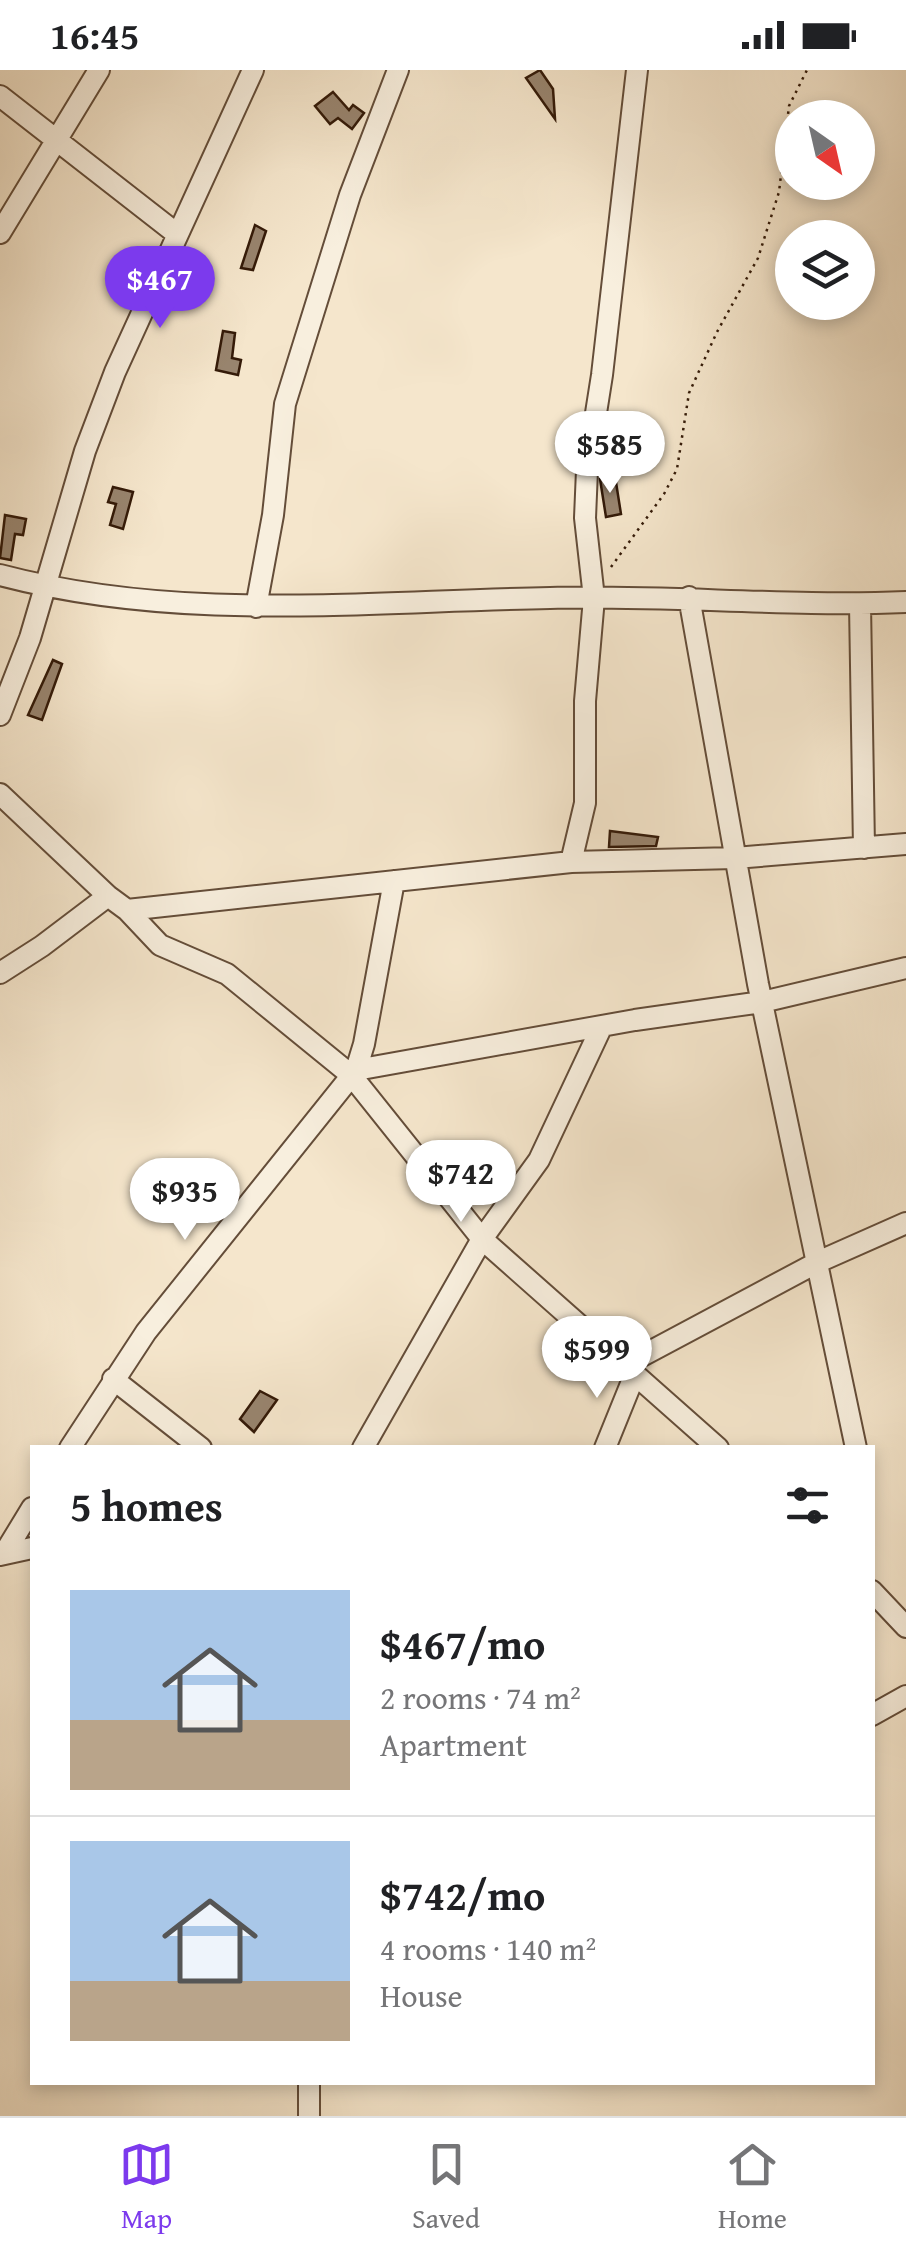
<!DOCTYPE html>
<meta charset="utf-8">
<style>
:root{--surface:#fff;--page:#f2f2f2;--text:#202124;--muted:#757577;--line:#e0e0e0;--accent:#7c3aed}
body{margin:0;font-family:"Gentium Book Plus",serif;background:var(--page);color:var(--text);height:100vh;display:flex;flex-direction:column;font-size:38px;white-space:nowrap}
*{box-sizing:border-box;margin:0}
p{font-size:32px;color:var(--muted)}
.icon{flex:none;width:55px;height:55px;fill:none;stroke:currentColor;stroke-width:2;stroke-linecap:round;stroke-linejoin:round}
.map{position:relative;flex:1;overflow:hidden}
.panel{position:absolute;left:30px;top:1375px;width:845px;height:640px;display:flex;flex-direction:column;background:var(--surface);border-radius:0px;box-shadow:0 5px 15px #0003}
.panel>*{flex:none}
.needle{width:65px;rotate:146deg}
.controls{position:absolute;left:775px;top:30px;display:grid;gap:20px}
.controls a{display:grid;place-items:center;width:100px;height:100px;border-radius:50%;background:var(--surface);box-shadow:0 5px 15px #0003;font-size:50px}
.price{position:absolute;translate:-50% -85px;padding:0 22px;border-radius:35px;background:#fff;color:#222;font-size:32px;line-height:65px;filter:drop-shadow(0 2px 5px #0008)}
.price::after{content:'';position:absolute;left:50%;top:60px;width:30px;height:22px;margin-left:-15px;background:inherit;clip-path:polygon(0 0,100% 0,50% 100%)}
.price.active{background:var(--accent);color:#fff}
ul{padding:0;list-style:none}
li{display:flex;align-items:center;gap:30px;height:250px;padding:0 40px}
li+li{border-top:2px solid var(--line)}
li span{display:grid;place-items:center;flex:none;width:280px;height:200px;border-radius:0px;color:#555}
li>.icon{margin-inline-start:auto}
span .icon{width:120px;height:120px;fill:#fffc;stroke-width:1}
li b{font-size:42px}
h2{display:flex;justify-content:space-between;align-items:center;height:120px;padding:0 40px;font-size:42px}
.status{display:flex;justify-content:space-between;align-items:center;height:70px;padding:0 50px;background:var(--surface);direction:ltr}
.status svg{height:28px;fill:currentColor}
.tabs{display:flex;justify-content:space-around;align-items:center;height:140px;border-top:2px solid var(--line);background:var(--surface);font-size:28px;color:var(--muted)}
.tabs a{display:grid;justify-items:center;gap:5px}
.tabs .active{color:var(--accent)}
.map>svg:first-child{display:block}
.building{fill:#98846e;stroke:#341a08;stroke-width:2.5}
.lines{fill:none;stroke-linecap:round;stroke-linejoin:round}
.minor-casing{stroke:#644d39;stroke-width:24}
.path{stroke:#341a08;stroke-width:2.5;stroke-dasharray:2.5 5;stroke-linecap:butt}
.minor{stroke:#f8efde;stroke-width:20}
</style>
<div class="status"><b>16:45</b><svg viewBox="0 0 49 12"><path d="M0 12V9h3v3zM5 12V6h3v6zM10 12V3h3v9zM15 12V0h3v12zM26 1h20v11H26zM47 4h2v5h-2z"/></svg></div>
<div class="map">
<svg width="906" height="2046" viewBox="0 0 906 2046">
<rect width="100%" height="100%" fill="#f5e6cc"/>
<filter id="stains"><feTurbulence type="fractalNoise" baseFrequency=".002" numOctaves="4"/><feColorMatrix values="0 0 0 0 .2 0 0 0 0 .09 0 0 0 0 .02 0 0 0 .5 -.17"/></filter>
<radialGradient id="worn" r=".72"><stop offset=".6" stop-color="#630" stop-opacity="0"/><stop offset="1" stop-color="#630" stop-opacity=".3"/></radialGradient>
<path class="building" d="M 540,0 L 553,19 L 555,49 L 526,8 Z
M 333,22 L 349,40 L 353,35 L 364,43 L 352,59 L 338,48 L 330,54 L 315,36 Z
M 255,155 L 266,161 L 253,200 L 241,198 Z
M 223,261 L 235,263 L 232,288 L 241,290 L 238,305 L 216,300 Z
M 615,406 L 621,444 L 606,447 L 600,409 Z
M 113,417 L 133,422 L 123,459 L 110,455 L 116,434 L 108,432 Z
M 5,445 L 26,449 L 23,465 L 15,464 L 11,490 L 0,488 Z
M 53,590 L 62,594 L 42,650 L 28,645 Z
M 610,761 L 658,767 L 656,776 L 609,777 Z
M 260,1321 L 277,1330 L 254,1362 L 240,1349 Z"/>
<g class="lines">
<g class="minor-casing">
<path id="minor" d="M 0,26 L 177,164
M 0,163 L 99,0
M 0,505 C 181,553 366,531 550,528 C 669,525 788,537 906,532
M 689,527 L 758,914 L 856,1378
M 860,534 L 864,778
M 256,537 L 273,445 L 285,334 L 350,125 L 398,0
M 0,645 L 30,568 L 85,381 L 115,302 L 253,0
M 0,724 L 108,826 L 127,840 L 160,875 L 227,904 L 351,1005 L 482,1169 L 718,1378
M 571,792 L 585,733 L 585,631 L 594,528 L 585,448 L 587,400 L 602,305 L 637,0
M 127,840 L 571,792 L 735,788 L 906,774
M 0,903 L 42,876 L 108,826
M 356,1000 L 635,950 L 762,932 L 906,898
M 625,1295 L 818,1192 L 906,1153
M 113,1309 L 201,1378
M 70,1378 L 146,1262 L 356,1000 L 364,974 L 394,811
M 363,1378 L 482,1169 L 539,1090 L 602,956
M 605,1378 L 635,1304
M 4,1484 L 32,1438
M 0,1485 L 32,1478
M 872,1521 L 906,1557
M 872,1645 L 906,1626
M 309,2012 L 309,2046"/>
</g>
<path class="path" d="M 611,497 L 664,424 L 677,399 L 689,323 L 717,262 L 758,188 L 779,122 L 789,36 L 807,0"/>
<use href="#minor" class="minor"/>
</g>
<rect width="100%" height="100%" filter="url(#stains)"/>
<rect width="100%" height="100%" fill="url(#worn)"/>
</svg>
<div class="controls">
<a><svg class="needle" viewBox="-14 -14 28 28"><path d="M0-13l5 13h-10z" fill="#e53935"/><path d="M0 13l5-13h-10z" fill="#757577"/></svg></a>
<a><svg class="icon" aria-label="layers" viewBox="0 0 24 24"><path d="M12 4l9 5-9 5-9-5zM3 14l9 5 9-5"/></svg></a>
</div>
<b class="price active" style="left:160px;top:261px">$467</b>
<b class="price" style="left:610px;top:426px">$585</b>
<b class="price" style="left:461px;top:1155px">$742</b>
<b class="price" style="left:185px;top:1173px">$935</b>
<b class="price" style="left:597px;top:1331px">$599</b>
<section class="panel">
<h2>5 homes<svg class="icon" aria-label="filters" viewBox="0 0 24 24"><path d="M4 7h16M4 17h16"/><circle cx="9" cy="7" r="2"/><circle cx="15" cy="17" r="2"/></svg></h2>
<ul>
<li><span style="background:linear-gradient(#a9c7e8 65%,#b9a48a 0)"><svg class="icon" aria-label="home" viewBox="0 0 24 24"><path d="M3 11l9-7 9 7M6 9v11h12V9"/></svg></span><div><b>$467/mo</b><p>2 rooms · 74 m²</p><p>Apartment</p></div></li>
<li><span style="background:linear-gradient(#a9c7e8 70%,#b9a48a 0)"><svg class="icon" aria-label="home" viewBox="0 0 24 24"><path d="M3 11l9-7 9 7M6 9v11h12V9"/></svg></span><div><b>$742/mo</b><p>4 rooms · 140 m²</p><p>House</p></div></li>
</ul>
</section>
</div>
<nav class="tabs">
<a class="active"><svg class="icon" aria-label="map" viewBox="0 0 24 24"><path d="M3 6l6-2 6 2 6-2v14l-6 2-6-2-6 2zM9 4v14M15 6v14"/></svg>Map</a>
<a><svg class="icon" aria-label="saved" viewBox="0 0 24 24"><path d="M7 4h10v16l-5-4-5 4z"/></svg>Saved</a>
<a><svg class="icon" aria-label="home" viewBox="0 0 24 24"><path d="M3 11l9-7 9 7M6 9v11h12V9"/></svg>Home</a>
</nav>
